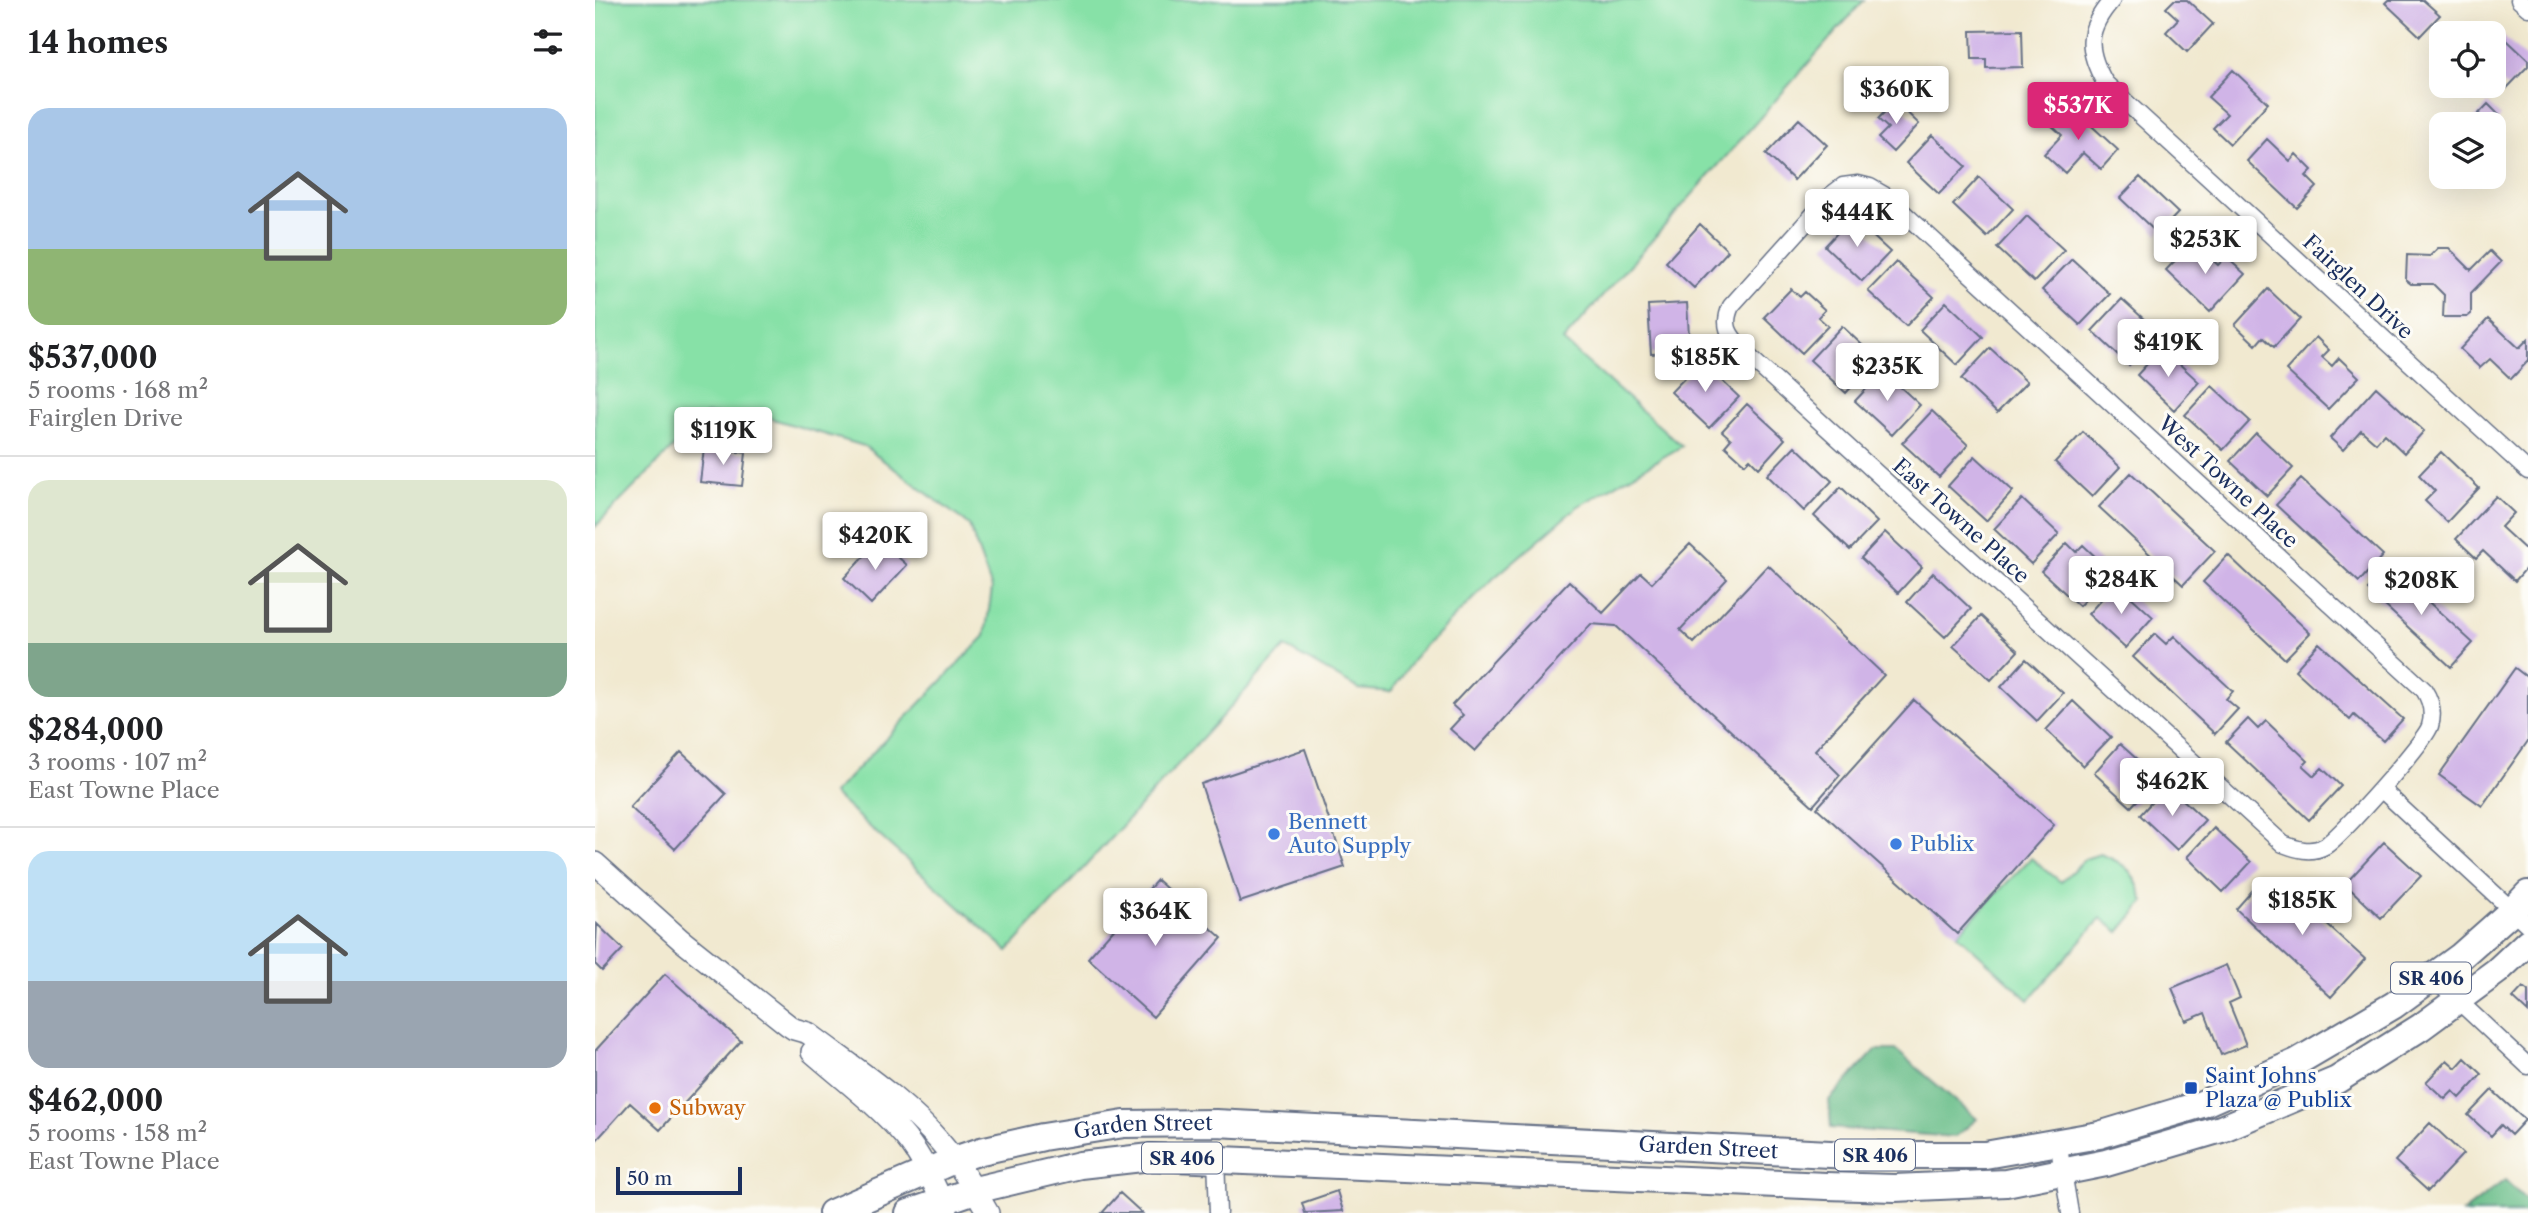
<!DOCTYPE html>
<meta charset="utf-8">
<style>
:root{--surface:#fff;--page:#f6f6f6;--text:#202124;--muted:#757577;--line:#e0e0e0;--accent:#db2777}
body{margin:0;font-family:"Libre Caslon Text",serif;background:var(--page);color:var(--text);height:100vh;display:flex;flex-direction:column;font-size:26px;white-space:nowrap}
*{box-sizing:border-box;margin:0}
p{font-size:23px;color:var(--muted)}
.icon{flex:none;width:38px;height:38px;fill:none;stroke:currentColor;stroke-width:2;stroke-linecap:round;stroke-linejoin:round}
.map{position:relative;flex:1;overflow:hidden}
.side{display:flex;flex-direction:column;background:var(--surface);width:595px}
.side>*{flex:none}
.controls{position:absolute;left:1834px;top:21px;display:grid;gap:14px}
.controls a{display:grid;place-items:center;width:77px;height:77px;border-radius:14px;background:var(--surface);box-shadow:0 7px 28px #0002;font-size:35px}
.scale{position:absolute;left:21px;bottom:18px;width:126px;box-sizing:border-box;padding-left:7px;border:4px solid #1b2f5e;border-top:0;font-size:19px;line-height:24px;white-space:nowrap;color:#1b2f5e;-webkit-text-stroke:5px #fdfcf7;paint-order:stroke}
.price{position:absolute;translate:-50% -60px;padding:0 16px;border-radius:7px;background:#fff;color:#222;font-size:23px;line-height:46px;filter:drop-shadow(0 2px 4px #0008)}
.price::after{content:'';position:absolute;left:50%;top:42px;width:21px;height:16px;margin-left:-10px;background:inherit;clip-path:polygon(0 0,100% 0,50% 100%)}
.price.on{background:var(--accent);color:#fff}
ul{padding:0;list-style:none}
li{display:grid;align-content:center;gap:14px;height:371px;padding:0 28px}
li+li{border-top:2px solid var(--line)}
li span{display:grid;place-items:center;height:217px;border-radius:21px;color:#555}
li>.icon{margin-inline-start:auto}
span .icon{width:126px;height:126px;fill:#fffc;stroke-width:1}
li b{font-size:30px}
h2{display:flex;justify-content:space-between;align-items:center;height:84px;padding:0 28px;font-size:30px}
main{display:flex;flex:1;min-height:0}
.map>svg:first-child{display:block}
.green{fill:#87e1a7;stroke:#518882;stroke-width:2}
.forest{fill:#6dbf8c;stroke:#447775;stroke-width:2}
.building{fill:#d0b4e7}
.lines{fill:none;stroke-linecap:round;stroke-linejoin:round}
.minor-casing{stroke:#667086;stroke-width:19}
.tertiary-casing{stroke:#667086;stroke-width:24}
.primary-casing{stroke:#667086;stroke-width:30}
.minor{stroke:#fff;stroke-width:16}
.tertiary{stroke:#fff;stroke-width:21}
.primary{stroke:#fff;stroke-width:26}
.shop-dot{fill:#3f7fe0;stroke:#fdfcf7;stroke-width:2.5}
.transit-dot{fill:#1a4fb4;stroke:#fdfcf7;stroke-width:2.5}
.food-dot{fill:#e8710a;stroke:#fdfcf7;stroke-width:2.5}
.labels{text-anchor:middle;stroke-width:6;stroke-linejoin:round;paint-order:stroke}
.shield{fill:#fdfcf7;stroke:#5f6c8c;stroke-width:2}
.shield-label{font-size:19px;font-weight:bold;fill:#1b2f5e}
.street-label{font-size:21px;fill:#1b2f5e;stroke:#fdfcf7}
.shop-label{font-size:21px;fill:#366cbe;stroke:#fdfcf7;text-anchor:start}
.transit-label{font-size:21px;fill:#164399;stroke:#fdfcf7;text-anchor:start}
.food-label{font-size:21px;fill:#c56008;stroke:#fdfcf7;text-anchor:start}
</style>
<main>
<section class="side">
<h2>14 homes<svg class="icon" aria-label="filters" viewBox="0 0 24 24"><path d="M4 7h16M4 17h16"/><circle cx="9" cy="7" r="2"/><circle cx="15" cy="17" r="2"/></svg></h2>
<ul>
<li><span style="background:linear-gradient(#a9c7e8 65%,#8fb573 0)"><svg class="icon" aria-label="home" viewBox="0 0 24 24"><path d="M3 11l9-7 9 7M6 9v11h12V9"/></svg></span><div><b>$537,000</b><p>5 rooms · 168 m²</p><p>Fairglen Drive</p></div></li>
<li><span style="background:linear-gradient(#dfe7d0 75%,#7fa58c 0)"><svg class="icon" aria-label="home" viewBox="0 0 24 24"><path d="M3 11l9-7 9 7M6 9v11h12V9"/></svg></span><div><b>$284,000</b><p>3 rooms · 107 m²</p><p>East Towne Place</p></div></li>
<li><span style="background:linear-gradient(#bfe0f5 60%,#9aa5b1 0)"><svg class="icon" aria-label="home" viewBox="0 0 24 24"><path d="M3 11l9-7 9 7M6 9v11h12V9"/></svg></span><div><b>$462,000</b><p>5 rooms · 158 m²</p><p>East Towne Place</p></div></li>
</ul>
</section>
<div class="map">
<svg width="1933" height="1213" viewBox="0 0 1933 1213">
<rect width="100%" height="100%" fill="#fdfcf7"/>
<filter id="ink" filterUnits="userSpaceOnUse"><feTurbulence type="fractalNoise" baseFrequency=".0143" numOctaves="2"/><feDisplacementMap in="SourceGraphic" scale="14" xChannelSelector="R" yChannelSelector="G"/><feConvolveMatrix kernelMatrix="1 2 1 2 8 2 1 2 1" color-interpolation-filters="sRGB"/></filter>
<filter id="wash" filterUnits="userSpaceOnUse"><feTurbulence type="fractalNoise" baseFrequency=".00686" numOctaves="4" result="noise"/><feDisplacementMap in="SourceGraphic" scale="28" xChannelSelector="R" yChannelSelector="G"/><feGaussianBlur stdDeviation="1.57" result="paint"/><feColorMatrix in="noise" values="0 0 0 0 0 0 0 0 0 0 0 0 0 0 0 0 0 1.4 0 .05"/><feComposite in="paint" operator="in"/></filter>
<g filter="url(#wash)">
<rect width="100%" height="100%" fill="#f1e9d0"/>
<path class="green" d="M 0,0 L 1269,0 L 968,341 L 1087,446 L 982,507 L 899,578 L 822,654 L 796,692 L 764,689 L 690,647 L 413,951 L 238,794 L 390,636 L 397,589 L 374,525 L 269,446 L 171,417 L 111,414 L 0,527 Z
M 1505,854 C 1534,864 1540,874 1549,902 L 1524,932 L 1506,918 L 1434,1000 L 1362,934 L 1436,858 L 1466,882 L 1490,859 Z"/>
<path class="forest" d="M 1281,1050 L 1301,1050 L 1382,1119 L 1360,1137 L 1236,1128 L 1234,1100 Z
M 1910,1180 L 1933,1202 L 1933,1213 L 1867,1213 Z"/>
<g id="blocks">
<path class="building" d="M 1579,0 L 1592,0 L 1618,24 L 1592,52 L 1571,32 L 1583,19 L 1571,8 Z
M 1793,0 L 1828,0 L 1845,15 L 1825,36 L 1790,3 Z
M 1898,27 L 1933,60 L 1933,66 L 1912,88 L 1899,76 L 1899,33 L 1893,33 Z
M 1427,30 L 1428,67 L 1391,68 L 1391,59 L 1377,59 L 1376,31 Z
M 1638,70 L 1673,103 L 1635,144 L 1618,128 L 1632,114 L 1613,97 Z
M 1300,101 L 1324,124 L 1298,152 L 1283,138 L 1293,128 L 1283,119 Z
M 1893,104 L 1906,117 L 1899,124 L 1877,124 L 1875,123 Z
M 1475,106 L 1523,150 L 1506,169 L 1488,153 L 1470,173 L 1449,154 L 1467,135 L 1457,126 Z
M 1204,119 L 1232,145 L 1199,180 L 1171,154 Z
M 1337,135 L 1371,166 L 1344,194 L 1311,163 Z
M 1672,139 L 1695,161 L 1701,154 L 1717,170 L 1711,176 L 1722,187 L 1702,208 L 1652,161 Z
M 1384,177 L 1418,209 L 1392,237 L 1358,205 Z
M 1545,177 L 1583,213 L 1563,234 L 1525,198 Z
M 1432,216 L 1469,250 L 1439,282 L 1402,248 Z
M 1257,217 L 1295,252 L 1267,281 L 1230,246 Z
M 1105,224 L 1133,251 L 1099,288 L 1071,262 Z
M 1598,242 L 1623,265 L 1631,257 L 1650,274 L 1615,312 L 1571,270 Z
M 1843,248 L 1854,248 L 1876,270 L 1895,251 L 1906,262 L 1876,293 L 1876,314 L 1872,317 L 1848,317 L 1849,295 L 1838,284 L 1816,284 L 1811,280 L 1812,255 L 1835,256 Z
M 1477,259 L 1515,294 L 1485,325 L 1447,290 Z
M 1301,262 L 1339,297 L 1311,326 L 1273,291 Z
M 1196,289 L 1205,297 L 1210,292 L 1230,310 L 1223,317 L 1233,326 L 1207,353 L 1169,317 Z
M 1673,289 L 1705,319 L 1679,347 L 1668,337 L 1661,345 L 1640,325 Z
M 1527,299 L 1564,333 L 1534,365 L 1497,331 Z
M 1351,302 L 1388,337 L 1362,365 L 1325,330 Z
M 1092,303 L 1095,352 L 1056,354 L 1053,305 Z
M 1893,319 L 1924,348 L 1933,339 L 1933,361 L 1916,379 L 1895,359 L 1885,368 L 1865,349 Z
M 1247,326 L 1282,359 L 1251,393 L 1215,360 Z
M 1721,337 L 1734,350 L 1727,357 L 1737,366 L 1744,358 L 1764,377 L 1733,409 L 1691,370 Z
M 1395,348 L 1432,382 L 1402,413 L 1366,379 Z
M 1567,348 L 1604,382 L 1579,410 L 1542,375 Z
M 1106,361 L 1144,397 L 1114,428 L 1076,392 Z
M 1288,371 L 1325,405 L 1297,435 L 1260,401 Z
M 1617,386 L 1655,421 L 1628,450 L 1590,415 Z
M 1781,387 L 1829,431 L 1809,453 L 1789,434 L 1781,443 L 1766,430 L 1748,450 L 1735,438 Z
M 1152,404 L 1190,439 L 1164,468 L 1155,459 L 1150,464 L 1130,446 L 1136,439 L 1127,431 Z
M 1337,411 L 1373,445 L 1344,477 L 1307,443 Z
M 1488,432 L 1525,467 L 1497,497 L 1460,462 Z
M 1661,433 L 1698,468 L 1672,496 L 1635,461 Z
M 1200,446 L 1237,481 L 1209,511 L 1172,475 Z
M 109,448 L 151,453 L 147,486 L 105,482 Z
M 1846,452 L 1884,488 L 1852,522 L 1830,501 L 1840,491 L 1824,475 Z
M 1380,456 L 1418,491 L 1391,521 L 1353,486 Z
M 1536,473 L 1620,551 L 1588,585 L 1504,507 Z
M 1706,479 L 1788,555 L 1764,582 L 1681,505 Z
M 1246,487 L 1282,522 L 1255,550 L 1219,516 Z
M 1901,496 L 1919,513 L 1906,527 L 1933,552 L 1933,566 L 1920,581 L 1888,551 L 1881,558 L 1861,539 Z
M 1427,499 L 1464,534 L 1436,564 L 1399,529 Z
M 1290,532 L 1327,567 L 1303,593 L 1266,558 Z
M 284,540 L 312,565 L 276,604 L 249,578 Z
M 1472,543 L 1481,552 L 1488,545 L 1506,562 L 1499,569 L 1510,579 L 1484,606 L 1446,571 Z
M 1095,544 L 1132,579 L 1085,630 L 1099,643 L 1173,565 L 1289,675 L 1220,750 L 1245,775 L 1218,806 L 1021,626 L 996,624 L 880,751 L 855,729 L 868,715 L 857,705 L 974,581 L 1008,613 L 1046,573 L 1057,583 Z
M 1633,555 L 1715,633 L 1690,659 L 1608,582 Z
M 1796,567 L 1878,643 L 1856,667 L 1773,590 Z
M 1338,573 L 1376,609 L 1350,637 L 1312,602 Z
M 1521,583 L 1558,617 L 1530,648 L 1493,614 Z
M 1386,616 L 1423,651 L 1396,680 L 1358,646 Z
M 1560,634 L 1571,644 L 1579,636 L 1638,691 L 1631,699 L 1643,709 L 1620,734 L 1538,657 Z
M 1724,643 L 1808,719 L 1788,741 L 1759,715 L 1755,720 L 1700,670 Z
M 1431,659 L 1468,693 L 1442,721 L 1406,687 Z
M 1920,668 L 1933,678 L 1933,741 L 1887,806 L 1844,775 Z
M 1319,700 L 1459,825 L 1362,934 L 1222,808 Z
M 1478,701 L 1516,737 L 1488,766 L 1451,730 Z
M 1653,719 L 1663,729 L 1671,721 L 1713,761 L 1708,766 L 1719,776 L 1727,768 L 1746,786 L 1714,820 L 1631,742 Z
M 1525,744 L 1563,778 L 1536,807 L 1499,773 Z
M 710,749 L 750,867 L 645,902 L 606,784 Z
M 86,752 L 131,794 L 80,849 L 35,807 Z
M 1572,785 L 1610,820 L 1582,850 L 1545,815 Z
M 1619,828 L 1656,862 L 1628,892 L 1592,857 Z
M 1789,842 L 1826,876 L 1786,918 L 1750,884 Z
M 562,880 L 627,938 L 558,1017 L 493,958 Z
M 1665,882 L 1679,895 L 1688,885 L 1770,959 L 1736,997 L 1641,909 Z
M 2,924 L 28,949 L 7,971 L 0,964 Z
M 1631,965 L 1645,998 L 1634,1003 L 1651,1045 L 1626,1055 L 1610,1013 L 1591,1021 L 1577,988 Z
M 70,974 L 146,1041 L 65,1130 L 35,1103 L 0,1142 L 0,1051 Z
M 1928,987 L 1933,991 L 1933,1012 L 1918,998 Z
M 1870,1058 L 1887,1074 L 1865,1098 L 1858,1091 L 1850,1099 L 1831,1082 L 1852,1060 L 1861,1068 Z
M 1897,1090 L 1930,1120 L 1916,1135 L 1906,1125 L 1896,1136 L 1873,1115 Z
M 1835,1123 L 1868,1154 L 1833,1191 L 1800,1161 Z
M 742,1191 L 748,1211 L 710,1213 L 707,1203 Z
M 525,1193 L 547,1213 L 507,1213 Z"/>
</g>
</g>
<g filter="url(#ink)">
<use href="#blocks" fill-opacity="0" stroke="#667086" stroke-width="2"/>
<g class="lines">
<g class="minor-casing">
<path id="minor" d="M 1517,0 C 1491,30 1491,49 1510,83 L 1933,471
M 1924,0 L 1933,8
M 1263,184 L 1275,187 L 1289,195 L 1829,690 C 1836,701 1839,713 1835,726 C 1830,742 1745,837 1730,846 C 1716,854 1701,849 1688,844 L 1150,353 C 1136,336 1126,328 1136,306 L 1236,195 L 1248,186 Z
M 1786,789 L 1933,925
M 1838,977 L 1933,1066
M 1463,1142 L 1475,1213
M 621,1158 L 623,1213"/>
</g>
<g class="tertiary-casing">
<path id="tertiary" d="M 0,863 L 86,940 L 193,1025 L 199,1029 L 213,1033 C 258,1067 308,1099 345,1142 C 364,1164 379,1188 393,1213
M 217,1052 C 248,1079 283,1105 310,1137 C 328,1158 341,1188 352,1213"/>
</g>
<g class="primary-casing">
<g id="primary">
<path id="s1" d="M 237,1213 L 359,1160 L 386,1151 L 448,1137 L 529,1124 L 621,1123 L 1255,1155 L 1390,1155 L 1504,1135 L 1607,1104 L 1702,1062 L 1799,1005 L 1866,956 L 1918,910 L 1933,894"/>
<path d="M 314,1213 L 380,1190 L 485,1165 L 556,1157 L 1231,1186 L 1300,1188 L 1411,1183 L 1511,1163 L 1626,1129 L 1742,1080 L 1826,1027 L 1902,971 L 1933,942"/>
</g>
</g>
<use href="#minor" class="minor"/>
<use href="#tertiary" class="tertiary"/>
<use href="#primary" class="primary"/>
</g>
</g>
<g class="shop-dot">
<circle cx="679" cy="834" r="7"/>
<circle cx="1301" cy="844" r="7"/>
</g>
<rect class="transit-dot" x="1589" y="1081" width="14" height="14" rx="3.5"/>
<circle class="food-dot" cx="60" cy="1108" r="7"/>
<g class="labels">
<g class="shield">
<rect x="1796" y="962.5" width="80" height="31" rx="5"/>
<rect x="1240" y="1139.5" width="80" height="31" rx="5"/>
<rect x="547" y="1142.5" width="80" height="31" rx="5"/>
</g>
<g class="shield-label">
<text x="1836" y="985">SR 406</text>
<text x="1280" y="1162">SR 406</text>
<text x="587" y="1165">SR 406</text>
</g>
<g class="street-label">
<text transform="translate(1763 287) rotate(43)" y="7">Fairglen Drive</text>
<text transform="translate(1633 482) rotate(43)" y="7">West Towne Place</text>
<text transform="translate(1366 521) rotate(42)" y="7">East Towne Place</text>
<text dy="7" stroke="none"><textPath href="#s1" startOffset="326">Garden Street</textPath></text>
<text dy="7" stroke="none"><textPath href="#s1" startOffset="892">Garden Street</textPath></text>
</g>
<g class="shop-label">
<text x="693" y="829">Bennett<tspan x="693" dy="24">Auto Supply</tspan></text>
<text x="1315" y="851">Publix</text>
</g>
<g class="transit-label">
<text x="1610" y="1083">Saint Johns<tspan x="1610" dy="24">Plaza @ Publix</tspan></text>
</g>
<g class="food-label">
<text x="74" y="1115">Subway</text>
</g>
</g>
</svg>
<div class="controls">
<a><svg class="icon" aria-label="locate" viewBox="0 0 24 24"><circle cx="12" cy="12" r="6"/><path d="M12 2v4M12 18v4M2 12h4M18 12h4"/></svg></a>
<a><svg class="icon" aria-label="layers" viewBox="0 0 24 24"><path d="M12 4l9 5-9 5-9-5zM3 14l9 5 9-5"/></svg></a>
</div>
<div class="scale">50 m</div>
<b class="price" style="left:1301px;top:126px">$360K</b>
<b class="price on" style="left:1483px;top:142px">$537K</b>
<b class="price" style="left:1262px;top:249px">$444K</b>
<b class="price" style="left:1610px;top:276px">$253K</b>
<b class="price" style="left:1573px;top:379px">$419K</b>
<b class="price" style="left:1110px;top:394px">$185K</b>
<b class="price" style="left:1292px;top:403px">$235K</b>
<b class="price" style="left:128px;top:467px">$119K</b>
<b class="price" style="left:280px;top:572px">$420K</b>
<b class="price" style="left:1526px;top:616px">$284K</b>
<b class="price" style="left:1826px;top:617px">$208K</b>
<b class="price" style="left:1577px;top:818px">$462K</b>
<b class="price" style="left:1707px;top:937px">$185K</b>
<b class="price" style="left:560px;top:948px">$364K</b>
</div>
</main>
